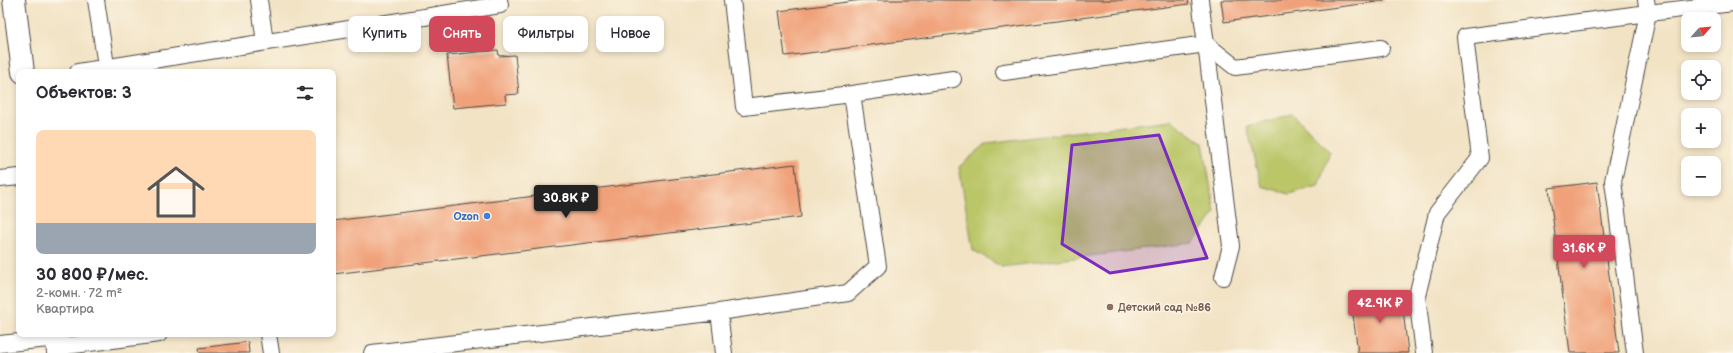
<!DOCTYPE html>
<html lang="ru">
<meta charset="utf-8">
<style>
:root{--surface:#fff;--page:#f7f7f7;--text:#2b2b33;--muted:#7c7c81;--line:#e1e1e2;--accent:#d1495b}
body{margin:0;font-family:"Balsamiq Sans",sans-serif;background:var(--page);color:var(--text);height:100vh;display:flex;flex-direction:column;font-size:15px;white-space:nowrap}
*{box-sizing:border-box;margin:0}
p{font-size:13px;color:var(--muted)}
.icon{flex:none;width:22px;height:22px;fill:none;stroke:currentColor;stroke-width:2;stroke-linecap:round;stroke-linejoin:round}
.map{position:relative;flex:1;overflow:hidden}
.side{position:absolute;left:16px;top:69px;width:320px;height:268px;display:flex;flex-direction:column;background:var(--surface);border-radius:8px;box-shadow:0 2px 6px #0003}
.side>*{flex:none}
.banner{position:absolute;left:348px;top:16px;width:380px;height:36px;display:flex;gap:8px}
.needle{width:26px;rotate:63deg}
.fabs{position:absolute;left:1681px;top:12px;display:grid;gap:8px}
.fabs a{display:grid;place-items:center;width:40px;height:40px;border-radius:8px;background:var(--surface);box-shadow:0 2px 6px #0003;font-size:20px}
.price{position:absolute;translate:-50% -34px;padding:0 9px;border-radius:4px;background:var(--accent);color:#fff;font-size:13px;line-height:26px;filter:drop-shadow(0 1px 2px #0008)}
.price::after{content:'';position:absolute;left:50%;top:24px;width:12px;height:9px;margin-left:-6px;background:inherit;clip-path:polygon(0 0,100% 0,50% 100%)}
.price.active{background:#222;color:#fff}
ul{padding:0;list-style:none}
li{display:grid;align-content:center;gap:8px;height:212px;padding:0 20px}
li+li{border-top:1px solid var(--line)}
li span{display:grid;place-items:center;height:124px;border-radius:8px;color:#555}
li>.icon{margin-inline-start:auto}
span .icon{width:72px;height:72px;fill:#fffc;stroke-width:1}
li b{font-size:17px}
h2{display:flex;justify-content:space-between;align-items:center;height:48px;padding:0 20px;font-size:17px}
.pill{padding:0 14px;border-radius:8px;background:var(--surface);box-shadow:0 2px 6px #0003;font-size:14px;line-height:36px}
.pill.active{background:var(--accent);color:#fff}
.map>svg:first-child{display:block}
.green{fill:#bac668;stroke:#72784a}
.building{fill:#f0a179}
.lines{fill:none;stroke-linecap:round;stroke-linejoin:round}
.lane-casing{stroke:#494742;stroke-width:18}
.secondary-casing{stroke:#494742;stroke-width:24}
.lane{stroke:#fff;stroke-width:16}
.secondary{stroke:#fff;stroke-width:22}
.marked{fill:#7b2cbf;fill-opacity:0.2;stroke:#7b2cbf;stroke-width:3;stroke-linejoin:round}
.shop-dot{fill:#3f7fe0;stroke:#fcf5e5;stroke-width:1.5}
.education-dot{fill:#8d6e63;stroke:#fcf5e5;stroke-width:1.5}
.labels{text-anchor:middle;stroke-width:3;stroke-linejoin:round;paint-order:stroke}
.shop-label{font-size:11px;font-weight:bold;fill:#366cbe;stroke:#fcf5e5;text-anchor:end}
.education-label{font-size:11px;font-weight:bold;fill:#785e54;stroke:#fcf5e5;text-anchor:start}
</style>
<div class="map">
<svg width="1733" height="353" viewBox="0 0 1733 353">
<rect width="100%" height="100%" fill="#fcf5e5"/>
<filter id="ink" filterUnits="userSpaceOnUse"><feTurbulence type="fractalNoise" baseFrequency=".025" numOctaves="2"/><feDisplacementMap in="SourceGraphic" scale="8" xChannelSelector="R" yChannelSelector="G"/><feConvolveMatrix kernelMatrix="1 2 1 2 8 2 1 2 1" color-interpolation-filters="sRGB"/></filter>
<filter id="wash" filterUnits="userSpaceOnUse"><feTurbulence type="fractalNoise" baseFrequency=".012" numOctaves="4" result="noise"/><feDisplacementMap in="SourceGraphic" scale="16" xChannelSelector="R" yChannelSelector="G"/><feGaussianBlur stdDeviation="0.9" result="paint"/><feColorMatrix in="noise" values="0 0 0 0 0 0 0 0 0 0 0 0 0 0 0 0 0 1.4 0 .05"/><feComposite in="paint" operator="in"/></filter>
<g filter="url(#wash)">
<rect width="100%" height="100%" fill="#f2e3c5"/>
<path class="green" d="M 1293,114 L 1330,152 L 1318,186 L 1289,194 L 1262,186 L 1247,127 Z
M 1171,120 L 1203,143 L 1215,213 L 1193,243 L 1002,267 L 973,250 L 959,167 L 987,143 Z"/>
<g id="blocks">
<path class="building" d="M 862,0 L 1188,0 L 1189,4 L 785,56 L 779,11 Z
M 1221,0 L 1384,0 L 1384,1 L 1224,22 Z
M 498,50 L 499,56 L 515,55 L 519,94 L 505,95 L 506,103 L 453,108 L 447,55 Z
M 795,164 L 801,217 L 333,274 L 333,221 Z
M 1597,182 L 1619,353 L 1570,353 L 1549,188 Z
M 1401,292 L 1408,353 L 1358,353 L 1351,299 Z
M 248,342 L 249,353 L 200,353 L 199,348 Z"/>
</g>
</g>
<g filter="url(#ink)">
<use href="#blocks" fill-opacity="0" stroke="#494742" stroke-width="1"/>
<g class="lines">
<g class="lane-casing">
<path id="lane" d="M 96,0 L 107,72
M 259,0 L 265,42
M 1206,44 L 1231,246 L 1223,277
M 1206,44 L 1235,67 L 1381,48
M 78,72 L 500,5 L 499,0
M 1004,72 L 1206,44 L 1200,0
M 852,94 L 953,79
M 0,179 L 19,177
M 719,312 L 724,353
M 268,334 L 271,353
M 0,344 L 57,338
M 58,347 L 159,334
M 372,353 L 719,312 L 848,293 L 878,266 L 852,94 L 744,107 L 732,0
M 1424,353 L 1417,296 L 1437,213 L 1480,158 L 1465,37 L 1648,13 L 1646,0
M 1635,353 L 1613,181 L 1648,13 L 1733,3"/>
</g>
<g class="secondary-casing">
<path id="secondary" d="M 14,0 L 23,72
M 56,334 L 58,353"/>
</g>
<use href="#lane" class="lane"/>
<use href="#secondary" class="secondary"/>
</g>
</g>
<path class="marked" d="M 1159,135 L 1207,258 L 1110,273 L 1062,244 L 1072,145 Z"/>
<circle class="shop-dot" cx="487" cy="216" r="4"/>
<circle class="education-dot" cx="1110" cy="307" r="4"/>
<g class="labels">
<g class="shop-label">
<text x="479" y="220">Ozon</text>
</g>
<g class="education-label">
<text x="1118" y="311">Детский сад №86</text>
</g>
</g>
</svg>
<div class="fabs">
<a><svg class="needle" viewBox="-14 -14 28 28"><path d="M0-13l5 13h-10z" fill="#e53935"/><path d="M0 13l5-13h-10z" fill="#7c7c81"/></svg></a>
<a><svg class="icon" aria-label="locate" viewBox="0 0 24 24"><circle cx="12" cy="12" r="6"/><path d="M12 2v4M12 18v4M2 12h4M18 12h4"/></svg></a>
<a>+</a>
<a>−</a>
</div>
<b class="price active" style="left:566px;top:219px">30.8K ₽</b>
<b class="price" style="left:1584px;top:269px">31.6K ₽</b>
<b class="price" style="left:1380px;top:324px">42.9K ₽</b>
<div class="banner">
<a class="pill">Купить</a>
<a class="pill active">Снять</a>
<a class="pill">Фильтры</a>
<a class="pill">Новое</a>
</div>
<section class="side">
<h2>Объектов: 3<svg class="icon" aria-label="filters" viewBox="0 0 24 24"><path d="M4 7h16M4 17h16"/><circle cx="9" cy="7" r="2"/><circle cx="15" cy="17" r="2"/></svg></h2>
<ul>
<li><span style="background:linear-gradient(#ffd9b3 75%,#9aa5b1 0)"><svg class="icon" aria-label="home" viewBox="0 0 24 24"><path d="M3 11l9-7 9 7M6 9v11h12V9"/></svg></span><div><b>30 800 ₽/мес.</b><p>2-комн. · 72 m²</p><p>Квартира</p></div></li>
</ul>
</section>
</div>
